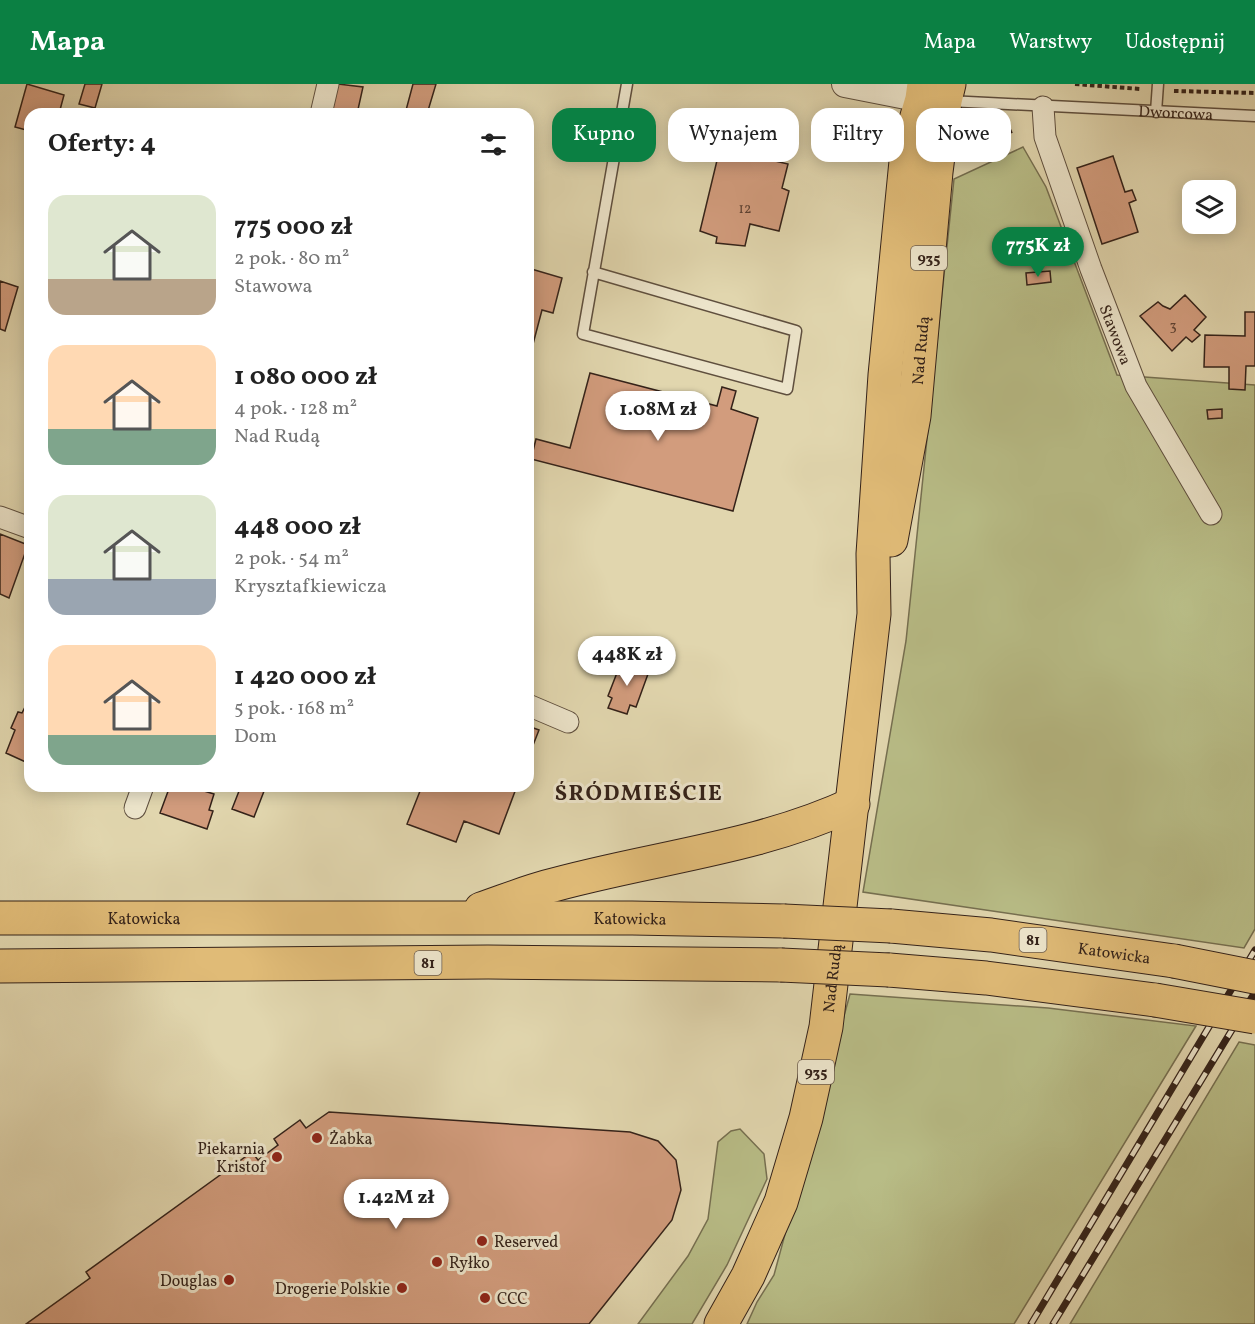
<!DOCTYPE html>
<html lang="pl">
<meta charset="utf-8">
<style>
:root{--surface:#fff;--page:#f6f6f6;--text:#222;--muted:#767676;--accent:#0b8043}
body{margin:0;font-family:Vollkorn,serif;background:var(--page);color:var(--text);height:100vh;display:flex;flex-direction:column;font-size:22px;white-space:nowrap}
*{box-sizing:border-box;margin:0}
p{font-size:20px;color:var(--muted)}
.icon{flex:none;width:33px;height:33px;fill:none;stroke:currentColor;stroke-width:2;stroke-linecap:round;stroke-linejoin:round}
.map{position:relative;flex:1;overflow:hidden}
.details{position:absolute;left:24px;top:24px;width:510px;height:684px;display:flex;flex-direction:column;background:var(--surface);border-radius:18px;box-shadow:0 3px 15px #0003}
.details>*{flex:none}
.top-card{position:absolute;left:552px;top:24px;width:570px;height:54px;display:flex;gap:12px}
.buttons{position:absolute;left:1182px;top:96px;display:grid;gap:12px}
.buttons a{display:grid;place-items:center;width:54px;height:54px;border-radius:12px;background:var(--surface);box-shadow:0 3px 15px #0003;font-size:30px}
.price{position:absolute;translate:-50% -51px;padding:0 14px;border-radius:21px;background:#fff;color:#222;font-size:20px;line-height:39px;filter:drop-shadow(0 2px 3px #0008)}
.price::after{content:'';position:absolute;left:50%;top:36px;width:18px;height:14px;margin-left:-9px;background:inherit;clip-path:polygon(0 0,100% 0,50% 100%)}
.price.current{background:var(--accent);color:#fff}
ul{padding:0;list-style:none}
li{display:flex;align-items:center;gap:18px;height:150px;padding:0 24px}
li span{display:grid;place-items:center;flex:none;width:168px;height:120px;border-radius:18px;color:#555}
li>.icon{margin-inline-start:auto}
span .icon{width:72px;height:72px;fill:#fffc;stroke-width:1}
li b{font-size:26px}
h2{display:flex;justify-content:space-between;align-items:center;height:72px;padding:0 24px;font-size:26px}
.pill{padding:0 21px;border-radius:18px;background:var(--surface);box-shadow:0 3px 15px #0003;font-size:21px;line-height:54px}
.pill.current{background:var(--accent);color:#fff}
header{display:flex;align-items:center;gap:36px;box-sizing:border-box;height:84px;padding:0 30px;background:var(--accent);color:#fff}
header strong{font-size:28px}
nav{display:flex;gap:33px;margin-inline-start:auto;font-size:21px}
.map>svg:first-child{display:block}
.green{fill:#b8bc86;stroke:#766f50;stroke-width:1.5}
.building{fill:#d29c7d;stroke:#342219;stroke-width:1.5}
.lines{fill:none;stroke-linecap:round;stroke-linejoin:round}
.service-casing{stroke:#5f4f3e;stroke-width:13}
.minor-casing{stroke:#5f4f3e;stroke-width:23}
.tertiary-casing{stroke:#5f4f3e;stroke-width:28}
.primary-casing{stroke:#342219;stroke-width:35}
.path{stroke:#342219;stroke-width:4;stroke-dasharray:4.5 3;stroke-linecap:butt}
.service{stroke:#ece4ca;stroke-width:10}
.minor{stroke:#ece4ca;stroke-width:21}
.tertiary{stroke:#ece4ca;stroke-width:26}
.primary{stroke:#e0bb77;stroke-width:33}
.rail-casing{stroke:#342219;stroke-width:7}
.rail{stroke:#ece4ca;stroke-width:4.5;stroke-dasharray:14;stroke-linecap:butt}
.primary-bridge-casing{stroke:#342219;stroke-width:35;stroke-linecap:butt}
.primary-bridge{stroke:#e0bb77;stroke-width:33}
.poi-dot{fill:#8f2418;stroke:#ece4ca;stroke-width:2}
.labels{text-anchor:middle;stroke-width:6;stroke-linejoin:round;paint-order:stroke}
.number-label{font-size:14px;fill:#5c4032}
.shield{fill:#ece4ca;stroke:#6b5c4e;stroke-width:1.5}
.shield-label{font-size:15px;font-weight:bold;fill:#342219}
.street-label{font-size:16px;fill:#342219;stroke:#ece4ca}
.poi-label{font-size:16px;fill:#342219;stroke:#ece4ca;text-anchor:start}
.district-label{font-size:22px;font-weight:bold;letter-spacing:1.5px;fill:#342219;stroke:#ece4ca}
</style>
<header>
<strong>Mapa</strong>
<nav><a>Mapa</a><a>Warstwy</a><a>Udostępnij</a></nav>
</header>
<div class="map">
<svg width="1255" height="1240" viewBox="0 0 1255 1240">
<rect width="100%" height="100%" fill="#e1d6ae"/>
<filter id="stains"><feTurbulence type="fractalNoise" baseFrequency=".00333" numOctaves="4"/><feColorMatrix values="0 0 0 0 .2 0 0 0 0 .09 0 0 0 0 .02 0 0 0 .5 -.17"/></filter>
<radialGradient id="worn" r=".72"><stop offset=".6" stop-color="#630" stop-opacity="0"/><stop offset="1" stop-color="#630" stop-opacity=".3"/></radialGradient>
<path class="green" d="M 1023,63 L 1046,103 L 1117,291 L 1255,301 L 1255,845 L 1244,864 L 863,808 L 906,557 L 954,95 Z
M 850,910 L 1048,924 L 1196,942 L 1014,1240 L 747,1240 L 757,1218 L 774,1191 Z
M 1239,958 L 1255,961 L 1255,1240 L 1070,1240 Z
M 740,1045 L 764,1070 L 767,1095 L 727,1181 L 692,1240 L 638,1240 L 688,1172 L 708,1135 L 718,1058 L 731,1047 Z"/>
<path class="building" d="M 27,0 L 64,11 L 60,26 L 67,30 L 30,30 L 30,47 L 15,43 Z
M 85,0 L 102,0 L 95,24 L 79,20 Z
M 338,0 L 363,3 L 357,30 L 331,30 Z
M 413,0 L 436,0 L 427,30 L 405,30 Z
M 720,64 L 788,80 L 782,104 L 789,107 L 779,147 L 750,140 L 745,162 L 716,159 L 717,153 L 700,147 Z
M 1113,72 L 1125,108 L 1132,106 L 1136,116 L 1129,119 L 1138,148 L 1102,160 L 1077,84 Z
M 528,184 L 562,194 L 553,229 L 542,226 L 528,279 Z
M 1050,187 L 1051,198 L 1027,201 L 1026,189 Z
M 0,197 L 18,203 L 5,247 L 0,245 Z
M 1185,211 L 1206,233 L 1194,246 L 1200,251 L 1192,258 L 1186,253 L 1172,267 L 1140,232 L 1158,218 L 1163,222 L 1170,225 Z
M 1245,228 L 1255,228 L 1255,282 L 1246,282 L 1245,306 L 1229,305 L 1229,283 L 1204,283 L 1205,251 L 1245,252 Z
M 590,289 L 717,322 L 722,303 L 736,307 L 731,325 L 758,334 L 733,427 L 531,375 L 536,355 L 570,364 Z
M 1222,325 L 1222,334 L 1208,335 L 1207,326 Z
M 0,450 L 28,461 L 9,514 L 0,510 Z
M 629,577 L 644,582 L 642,588 L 648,590 L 636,623 L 630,621 L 627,630 L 608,624 L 612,614 L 608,612 L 620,581 L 627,582 Z
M 27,619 L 30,621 L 30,680 L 6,669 L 15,646 L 11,644 L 18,628 L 22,629 Z
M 528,642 L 539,646 L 528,674 Z
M 170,702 L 206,702 L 204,707 L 214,710 L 209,726 L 213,727 L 207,745 L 160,729 Z
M 241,702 L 266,702 L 254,733 L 232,725 Z
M 422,702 L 517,702 L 499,750 L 464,737 L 456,758 L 407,740 Z
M 329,1028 L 630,1048 L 658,1057 L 676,1076 L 681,1106 L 672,1136 L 589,1240 L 26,1240 L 90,1194 L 86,1188 L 252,1068 L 258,1076 L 278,1061 L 274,1055 L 300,1036 L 306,1044 Z"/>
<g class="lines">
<g class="service-casing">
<g id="service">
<path id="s1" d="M 948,17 L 1255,32"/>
<path d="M 1156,28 L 1158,0"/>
<path d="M 593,188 L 796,247 L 787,305 L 583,250 L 627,0"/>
</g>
</g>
<g class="minor-casing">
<g id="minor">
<path id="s2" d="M 1043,23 L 1045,53 L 1091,185 L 1136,302 L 1211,430"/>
<path d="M 321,30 L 328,0"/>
<path d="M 0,433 L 30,444"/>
<path d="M 528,621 L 568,638"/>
<path d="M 135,724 L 143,702"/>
</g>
</g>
<g class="tertiary-casing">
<path id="tertiary" d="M 845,0 L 906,12 L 938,16"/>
</g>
<g class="primary-casing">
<g id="primary">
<path id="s3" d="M 891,456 L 914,332 L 936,88 L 945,17 L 949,0"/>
<path d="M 481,825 C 502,818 524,809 546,803 C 648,774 756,765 853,720"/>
<path id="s4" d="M 0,834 L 632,834 L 784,837"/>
<path id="s5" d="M 891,842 L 991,851 L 1174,877"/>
<path d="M 0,882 L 488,878 L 781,881"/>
<path d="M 889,886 L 986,894 L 1155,916"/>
<path id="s6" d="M 721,1240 L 748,1192 L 781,1118 L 806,1034 L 826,943 L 874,530 L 873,470 L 885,291 L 907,67 L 922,15 L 924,0"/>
</g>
</g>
<path class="path" d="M 1075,0 L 1140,5
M 1174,7 L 1255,9
M 968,65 L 1012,47"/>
<use href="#service" class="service"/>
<use href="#minor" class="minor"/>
<use href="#tertiary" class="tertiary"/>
<use href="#primary" class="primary"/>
<g class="rail-casing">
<path id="rail" d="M 1031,1240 L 1255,866
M 1053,1240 L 1255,908"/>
</g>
<use href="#rail" class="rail"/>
<g class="primary-bridge-casing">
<path id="primary-bridge" d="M 784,837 L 891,842
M 1174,877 L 1255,893
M 781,881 L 889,886
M 1155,916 L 1255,933"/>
</g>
<use href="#primary-bridge" class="primary-bridge"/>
</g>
<g class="poi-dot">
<circle cx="317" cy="1054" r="6"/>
<circle cx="277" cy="1073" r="6"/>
<circle cx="482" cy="1157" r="6"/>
<circle cx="437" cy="1178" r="6"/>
<circle cx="229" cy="1196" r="6"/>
<circle cx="402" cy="1204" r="6"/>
<circle cx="485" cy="1214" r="6"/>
</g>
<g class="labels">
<g class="number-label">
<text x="745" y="129">12</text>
<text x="1173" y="246">3</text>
</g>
<g class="shield">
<rect x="911" y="162" width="36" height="24" rx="4.5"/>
<rect x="1019.5" y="844" width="27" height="24" rx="4.5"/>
<rect x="414.5" y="867" width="27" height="24" rx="4.5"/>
<rect x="798" y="976" width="36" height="24" rx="4.5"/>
</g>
<g class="shield-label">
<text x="929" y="179">935</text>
<text x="1033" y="861">81</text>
<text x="428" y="884">81</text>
<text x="816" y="993">935</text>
</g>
<g class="street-label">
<text dy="6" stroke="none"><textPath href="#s1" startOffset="228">Dworcowa</textPath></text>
<text dy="6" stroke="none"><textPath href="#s2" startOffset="240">Stawowa</textPath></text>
<text dy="6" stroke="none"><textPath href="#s3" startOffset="192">Nad Rudą</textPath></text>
<text dy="6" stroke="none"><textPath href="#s4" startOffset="144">Katowicka</textPath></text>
<text dy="6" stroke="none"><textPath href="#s4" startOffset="630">Katowicka</textPath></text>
<text dy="6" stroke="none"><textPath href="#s5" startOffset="225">Katowicka</textPath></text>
<text dy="6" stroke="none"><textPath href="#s6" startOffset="366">Nad Rudą</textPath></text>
</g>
<g class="poi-label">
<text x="329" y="1060">Żabka</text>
<text x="265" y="1070" text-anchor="end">Piekarnia<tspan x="265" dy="18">Kristof</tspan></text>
<text x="494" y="1163">Reserved</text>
<text x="449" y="1184">Ryłko</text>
<text x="217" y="1202" text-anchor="end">Douglas</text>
<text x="390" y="1210" text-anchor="end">Drogerie Polskie</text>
<text x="497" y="1220">CCC</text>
</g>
<g class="district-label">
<text x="639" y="716">ŚRÓDMIEŚCIE</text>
</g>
</g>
<rect width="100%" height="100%" filter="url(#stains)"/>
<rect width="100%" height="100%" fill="url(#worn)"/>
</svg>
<div class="buttons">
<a><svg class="icon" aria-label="layers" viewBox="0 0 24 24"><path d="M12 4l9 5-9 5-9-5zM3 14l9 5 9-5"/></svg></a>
</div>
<b class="price current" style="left:1038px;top:194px">775K zł</b>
<b class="price" style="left:658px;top:358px">1.08M zł</b>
<b class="price" style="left:627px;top:603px">448K zł</b>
<b class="price" style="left:396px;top:1146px">1.42M zł</b>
<div class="top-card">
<a class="pill current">Kupno</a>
<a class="pill">Wynajem</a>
<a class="pill">Filtry</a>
<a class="pill">Nowe</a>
</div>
<section class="details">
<h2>Oferty: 4<svg class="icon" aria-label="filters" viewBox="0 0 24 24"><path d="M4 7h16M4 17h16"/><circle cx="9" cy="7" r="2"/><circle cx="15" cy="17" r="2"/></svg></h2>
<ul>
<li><span style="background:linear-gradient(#dfe7d0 70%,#b9a48a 0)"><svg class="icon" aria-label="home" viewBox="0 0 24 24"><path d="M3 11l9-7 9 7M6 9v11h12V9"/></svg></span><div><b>775 000 zł</b><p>2 pok. · 80 m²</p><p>Stawowa</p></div></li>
<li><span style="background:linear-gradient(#ffd9b3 70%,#7fa58c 0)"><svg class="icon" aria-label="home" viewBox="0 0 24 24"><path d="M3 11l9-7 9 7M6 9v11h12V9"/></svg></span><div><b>1 080 000 zł</b><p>4 pok. · 128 m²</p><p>Nad Rudą</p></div></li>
<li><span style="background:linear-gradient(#dfe7d0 70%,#9aa5b1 0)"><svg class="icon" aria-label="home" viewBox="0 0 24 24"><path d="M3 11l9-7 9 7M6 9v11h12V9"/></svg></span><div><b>448 000 zł</b><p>2 pok. · 54 m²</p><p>Krysztafkiewicza</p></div></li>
<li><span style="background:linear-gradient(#ffd9b3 75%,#7fa58c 0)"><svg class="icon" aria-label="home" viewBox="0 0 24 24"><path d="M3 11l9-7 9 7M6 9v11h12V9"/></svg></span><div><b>1 420 000 zł</b><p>5 pok. · 168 m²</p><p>Dom</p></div></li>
</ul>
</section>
</div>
